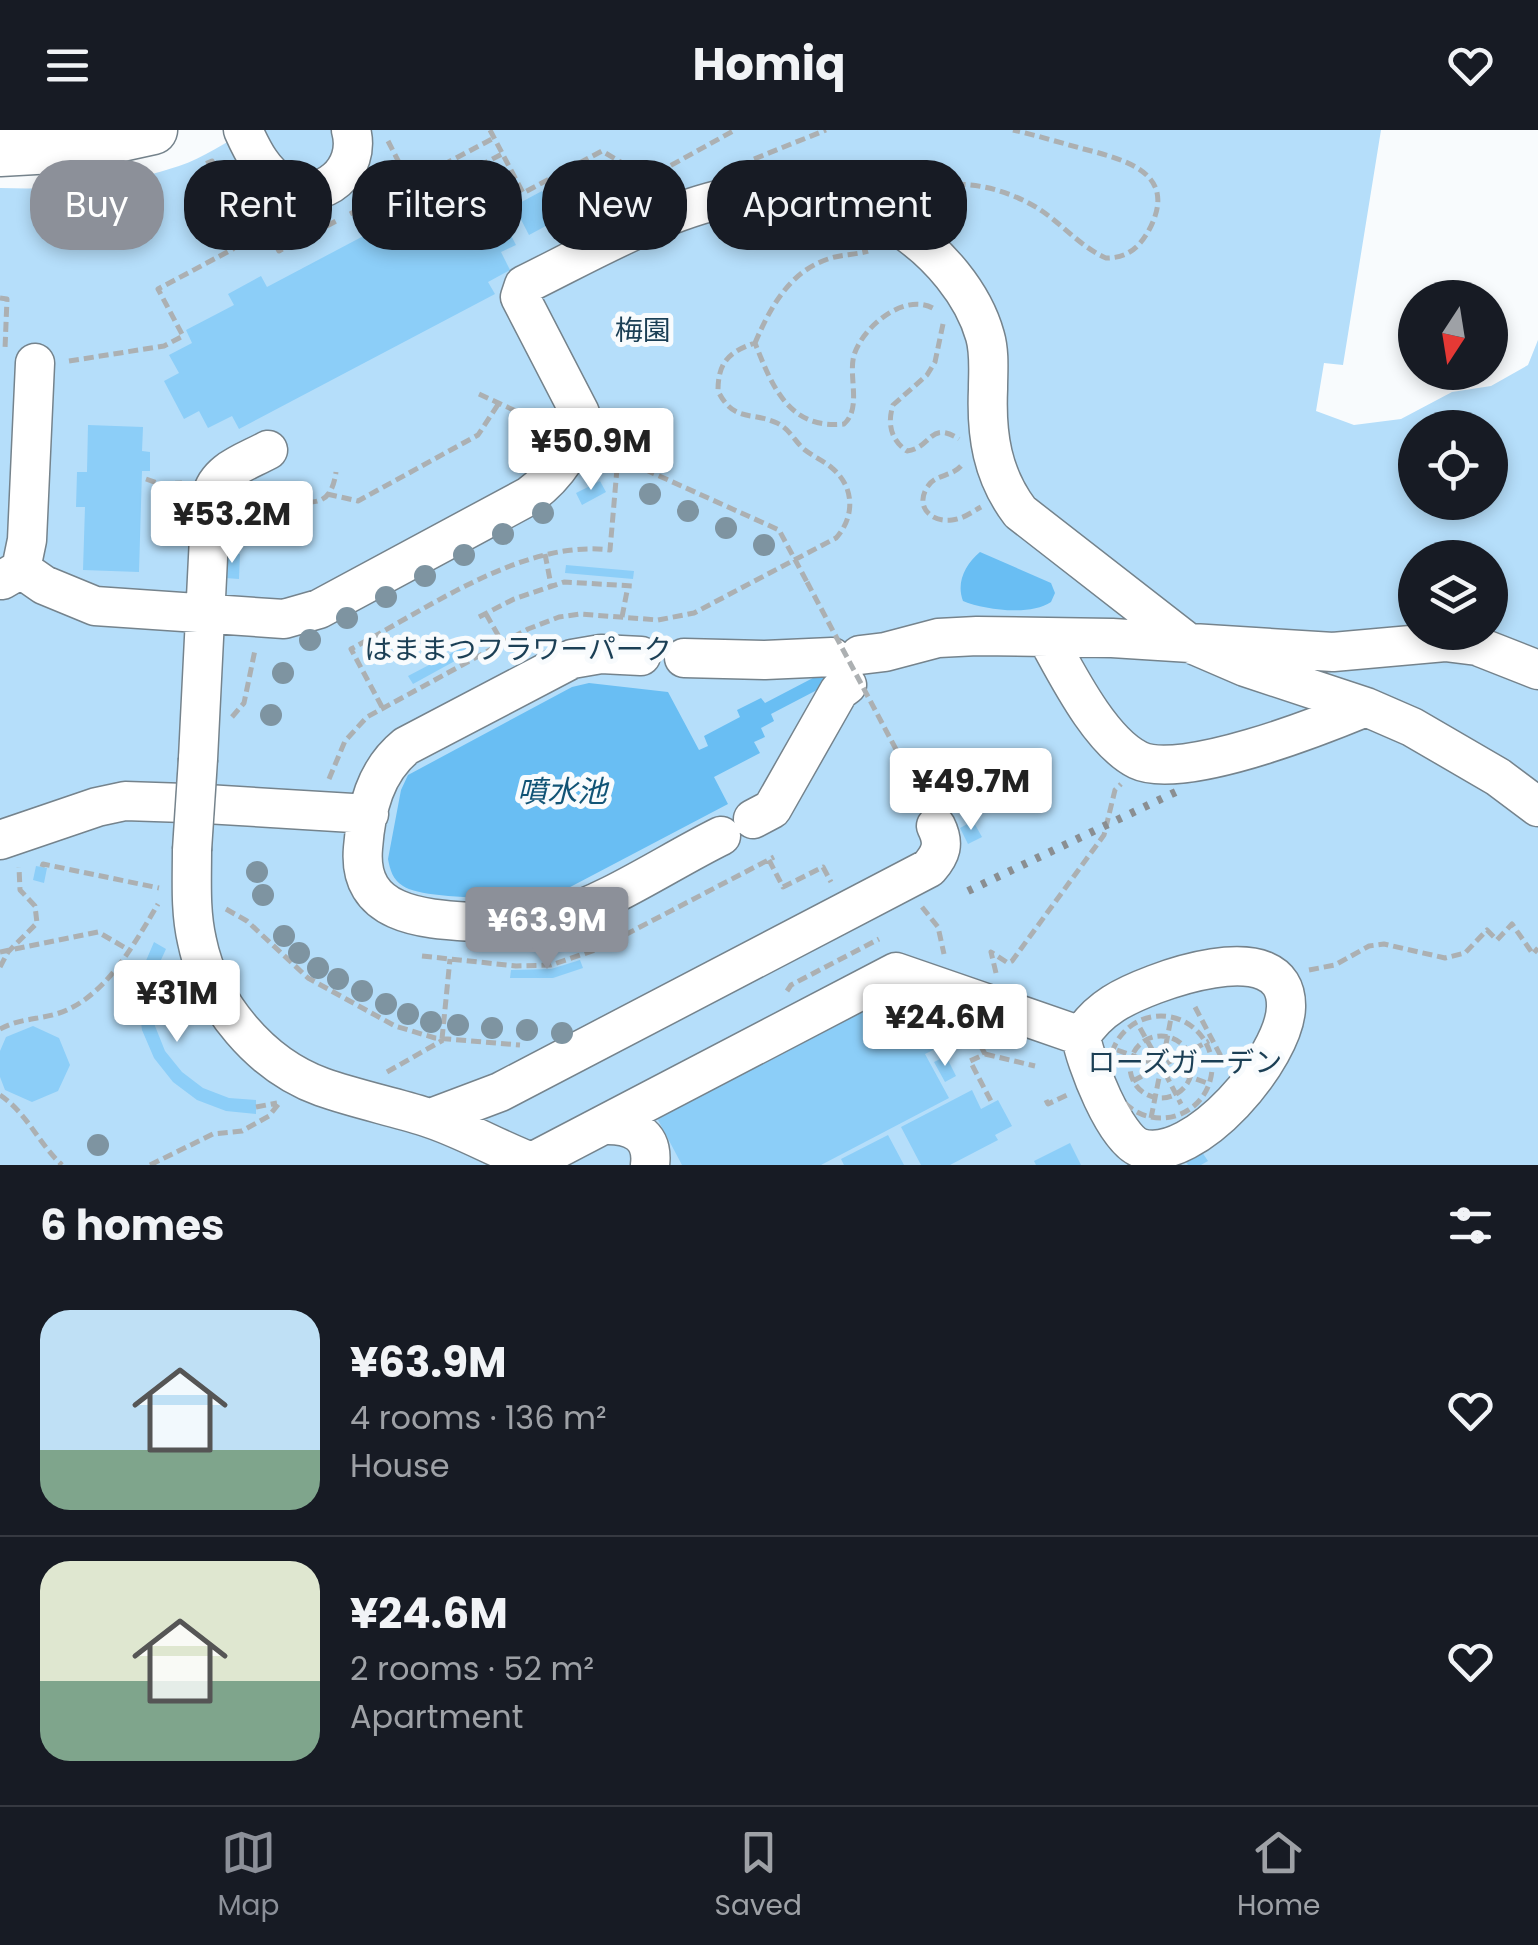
<!DOCTYPE html>
<meta charset="utf-8">
<style>
:root{--surface:#171b24;--page:#20242c;--text:#f1f3f6;--muted:#9ea1a6;--line:#363941;--accent:#8c9099}
body{margin:0;font-family:Poppins,"Noto Sans JP",sans-serif;background:var(--page);color:var(--text);height:100vh;display:flex;flex-direction:column;font-size:38px;white-space:nowrap}
*{box-sizing:border-box;margin:0}
p{font-size:32px;color:var(--muted)}
.icon{flex:none;width:55px;height:55px;fill:none;stroke:currentColor;stroke-width:2;stroke-linecap:round;stroke-linejoin:round}
.map{position:relative;height:1035px;overflow:hidden}
.side{display:flex;flex-direction:column;background:var(--surface);flex:1}
.side>*{flex:none}
.guide{position:absolute;left:30px;top:30px;width:1000px;height:90px;display:flex;gap:20px}
.needle{width:65px;rotate:192deg}
.tools{position:absolute;left:1398px;top:150px;display:grid;gap:20px}
.tools a{display:grid;place-items:center;width:110px;height:110px;border-radius:50%;background:var(--surface);box-shadow:0 5px 15px #0003;font-size:50px}
.price{position:absolute;translate:-50% -85px;padding:0 22px;border-radius:10px;background:#fff;color:#222;font-size:32px;line-height:65px;filter:drop-shadow(0 2px 5px #0008)}
.price::after{content:'';position:absolute;left:50%;top:60px;width:30px;height:22px;margin-left:-15px;background:inherit;clip-path:polygon(0 0,100% 0,50% 100%)}
.price.active{background:var(--accent);color:#fff}
ul{padding:0;list-style:none}
li{display:flex;align-items:center;gap:30px;height:250px;padding:0 40px}
li+li{border-top:2px solid var(--line)}
li span{display:grid;place-items:center;flex:none;width:280px;height:200px;border-radius:30px;color:#555}
li>.icon{margin-inline-start:auto}
span .icon{width:120px;height:120px;fill:#fffc;stroke-width:1}
li b{font-size:42px}
h2{display:flex;justify-content:space-between;align-items:center;height:120px;padding:0 40px;font-size:42px}
.pill{padding:0 35px;border-radius:40px;background:var(--surface);box-shadow:0 5px 15px #0003;font-size:35px;line-height:90px}
.pill.active{background:var(--accent);color:#fff}
header{display:flex;justify-content:space-between;align-items:center;height:130px;padding:0 40px;background:var(--surface);font-size:45px;font-weight:700}
.menu{display:flex;justify-content:space-around;align-items:center;height:140px;border-top:2px solid var(--line);background:var(--surface);font-size:28px;color:var(--muted)}
.menu a{display:grid;justify-items:center;gap:5px}
.menu .active{color:var(--accent)}
.map>svg:first-child{display:block}
.green{fill:#b5defa;fill-rule:evenodd}
.water{fill:#69bef3}
.building{fill:#8ccef8}
.lines{fill:none;stroke-linecap:round;stroke-linejoin:round}
.minor-casing{stroke:#75838c;stroke-width:41}
.major-casing{stroke:#75838c;stroke-width:51}
.path{stroke:#acb0b2;stroke-width:5;stroke-dasharray:10 5;stroke-linecap:butt}
.minor{stroke:#fff;stroke-width:38}
.major{stroke:#fff;stroke-width:48}
.rail{stroke:#8a8e91;stroke-width:8;stroke-dasharray:5 10;stroke-linecap:butt}
.minor-bridge-casing{stroke:#75838c;stroke-width:41;stroke-linecap:butt}
.path-bridge{stroke:#acb0b2;stroke-width:5;stroke-dasharray:10 5;stroke-linecap:butt}
.minor-bridge{stroke:#fff;stroke-width:38}
.tree{fill:#7e94a1}
.labels{text-anchor:middle;stroke-width:10;stroke-linejoin:round;paint-order:stroke}
.park-label{font-size:28px;fill:#1b3f55;stroke:#f8fbfd}
.water-label{font-size:30px;font-style:italic;fill:#115476;stroke:#f8fbfd}
</style>
<header><svg class="icon" aria-label="menu" viewBox="0 0 24 24"><path d="M4 6h16M4 12h16M4 18h16"/></svg>Homiq<svg class="icon" aria-label="heart" viewBox="0 0 24 24"><path d="M12 20l-8-8c-3-5 5-10 8-4 3-6 11-1 8 4z"/></svg></header>
<div class="map">
<svg width="1538" height="1035" viewBox="0 0 1538 1035">
<rect width="100%" height="100%" fill="#f8fbfd"/>
<path class="green" d="M 249,0 L 1381,0 L 1343,235 L 1324,233 L 1316,281 L 1354,295 L 1401,289 L 1452,262 L 1491,256 L 1528,235 L 1538,210 L 1538,1035 L 0,1035 L 0,58 C 61,60 121,56 179,36 C 203,28 226,12 249,0 ZM 1415,298 L 1490,298 L 1490,372 L 1415,372 ZM 1415,428 L 1490,428 L 1490,502 L 1415,502 Z"/>
<path class="water" d="M 980,422 L 1051,453 L 1055,463 L 1051,472 C 1030,486 985,480 963,471 C 956,452 965,435 980,422 Z
M 834,537 L 840,548 L 771,584 L 774,591 L 761,598 L 765,607 L 754,612 L 760,623 L 714,647 L 728,674 L 555,765 C 531,770 421,770 403,756 C 393,750 390,740 388,729 L 401,660 L 408,645 L 572,557 L 589,553 L 668,562 L 699,620 L 708,616 L 704,606 L 740,587 L 737,580 L 761,568 L 765,573 Z"/>
<path class="building" d="M 601,44 L 610,61 L 589,72 L 579,55 Z
M 542,61 L 557,90 L 529,105 L 514,76 Z
M 441,65 L 449,79 L 472,67 L 481,84 L 496,77 L 516,115 L 501,122 L 510,140 L 488,152 L 495,164 L 239,299 L 232,286 L 208,298 L 199,281 L 184,289 L 164,251 L 179,243 L 169,225 L 192,213 L 186,200 L 234,175 L 228,164 L 261,146 L 267,157 Z
M 88,295 L 143,297 L 142,321 L 150,322 L 150,341 L 142,341 L 139,442 L 83,440 L 85,377 L 76,377 L 77,342 L 87,342 Z
M 600,351 L 606,362 L 582,375 L 576,363 Z
M 226,423 L 240,424 L 239,449 L 225,448 Z
M 566,435 L 634,441 L 633,449 L 565,443 Z
M 469,514 L 473,521 L 413,554 L 408,546 Z
M 973,691 L 982,707 L 968,714 L 960,698 Z
M 36,736 L 47,738 L 44,753 L 33,750 Z
M 154,812 L 166,819 L 155,843 L 151,870 L 155,896 L 165,921 L 182,942 L 203,958 L 229,968 L 256,970 L 256,984 L 226,981 L 197,970 L 173,952 L 154,928 L 142,900 L 138,870 L 142,840 Z
M 580,830 L 583,838 L 553,848 L 510,848 L 511,840 L 551,839 Z
M 894,865 L 910,895 L 928,885 L 943,915 L 925,924 L 949,968 L 821,1035 L 682,1035 L 657,988 Z
M 33,896 L 59,908 L 70,935 L 58,961 L 32,972 L 5,960 L 0,947 L 0,921 L 6,907 Z
M 946,926 L 956,946 L 945,952 L 934,932 Z
M 972,960 L 981,979 L 998,970 L 1012,996 L 995,1005 L 998,1010 L 950,1035 L 921,1035 L 901,997 Z
M 888,1005 L 904,1035 L 844,1035 L 841,1029 Z
M 1070,1013 L 1081,1035 L 1036,1035 L 1034,1031 Z
M 1202,1022 L 1208,1031 L 1201,1035 L 1188,1035 L 1186,1032 Z"/>
<g class="lines">
<g class="minor-casing">
<path id="minor" d="M 243,0 C 252,20 264,45 285,55 C 323,75 362,39 351,0
M 21,439 L 44,455 L 95,476 L 284,489 L 319,479 L 529,366 C 555,347 579,316 580,283 L 520,167 L 524,155 C 644,96 772,12 902,99 C 938,123 973,163 985,206 C 990,223 988,242 988,259 C 986,305 992,345 1020,382 L 1187,512 L 1245,537 L 1366,577 L 1412,597 L 1498,647 L 1538,677
M 2,450 L 21,439 L 27,410 L 35,233
M 1047,508 C 1067,544 1100,611 1138,630 C 1181,651 1320,596 1366,577
M 860,525 L 885,522 L 938,508 L 977,506 L 1112,508 L 1333,522 L 1445,512 L 1477,516 L 1538,540
M 641,526 L 601,524 L 572,529 L 406,616 C 375,641 366,679 363,718 C 357,786 424,789 473,792 C 501,793 529,796 556,788 C 610,772 670,731 721,706
M 684,528 L 765,530 L 832,527
M 198,629 L 211,367 C 217,340 244,333 268,320
M 206,674 L 369,684
M 753,689 L 772,679 L 839,561 L 847,555
M 0,710 L 97,677 L 125,671 L 185,673
M 192,720 C 192,750 190,781 197,811 C 210,875 261,935 322,957 C 356,969 391,976 426,987 C 464,999 500,1021 539,1035
M 431,988 L 500,962 L 929,738 C 941,724 945,714 936,696
M 604,995 C 631,994 654,1004 650,1035
M 532,1032 L 896,842 L 1081,906 C 1090,892 1099,883 1113,874 C 1147,852 1288,800 1286,877 C 1285,927 1195,1035 1140,1018 C 1115,1009 1085,932 1081,906"/>
</g>
<g class="major-casing">
<path id="major" d="M 0,22 L 71,18 L 153,0"/>
</g>
<path class="path" d="M 490,0 L 523,63 L 602,21 L 648,48 L 735,0
M 388,11 L 409,52
M 754,29 L 826,0
M 913,67 C 949,42 1008,58 1042,81 C 1064,96 1081,117 1106,128 C 1127,128 1139,118 1149,100 C 1180,42 1123,29 1080,18 C 1058,12 1035,5 1013,0
M 378,69 L 390,92
M 255,76 L 279,121 L 340,89
M 350,84 L 494,8
M 386,85 L 502,24
M 228,110 L 264,91
M 0,168 L 7,169 L 5,219
M 943,194 L 935,232 L 927,245 L 893,275 C 887,294 891,310 907,321 C 932,318 929,290 959,309
M 755,213 C 770,178 789,142 828,129 C 842,124 855,125 868,121
M 69,231 L 164,216 L 183,206 L 158,159 L 233,119 L 217,88 L 228,82 L 203,35 L 212,31 L 232,68 L 244,62
M 479,264 L 544,294
M 604,321 L 779,400 L 807,452
M 961,336 C 951,347 936,344 928,356 C 914,376 931,393 952,390 C 963,389 972,382 981,377
M 146,349 L 160,354 L 182,353
M 327,364 L 358,371 L 478,305 L 499,273
M 241,396 L 252,394 L 279,371 C 306,369 330,384 336,342
M 545,424 L 551,455
M 486,484 L 502,512
M 479,487 L 514,469 L 564,452 L 633,456
M 622,487 L 628,456
M 382,577 L 351,519 C 426,480 523,409 610,420 L 618,327
M 232,587 L 244,573 L 255,520
M 907,640 L 921,669
M 329,649 L 345,611 L 367,587 L 528,499 L 559,487 L 580,484 L 658,490 L 694,483 L 836,408 C 855,387 855,357 832,338 C 824,331 814,327 805,320 C 795,312 790,299 777,293 C 751,281 734,293 718,261 C 718,233 728,222 755,213 C 772,256 789,300 844,294 C 862,278 848,247 854,225 C 863,196 907,160 936,180
M 769,730 L 783,757 L 823,737 L 831,752
M 42,737 L 43,734 L 159,758
M 922,777 L 938,797 L 944,824
M 226,779 L 247,791 L 308,848 L 395,896 L 435,908 L 520,915
M 0,822 L 98,802 L 129,820
M 422,826 L 516,836 L 551,835 L 598,819 L 774,727
M 0,837 L 8,822 L 37,793 L 35,776 L 20,760 L 19,737
M 1309,840 L 1335,835 L 1369,816 L 1384,814 L 1445,828 L 1465,823 L 1487,800 L 1497,810 L 1512,794 L 1533,824 L 1538,818
M 996,843 L 991,822 L 1008,833 L 1012,831 L 1104,705 L 1115,660 L 1121,654
M 787,861 L 791,855 L 879,809
M 1195,877 L 1225,934
M1110 937a51 51 0 1 1 102 0a51 51 0 1 1-102 0Z
M 1140,898 L 1158,930
M 0,899 C 22,887 45,890 67,880 C 109,861 136,811 158,774
M 974,903 L 985,924 L 970,931 L 992,973
M1130 937a31 31 0 1 1 62 0a31 31 0 1 1-62 0Z
M 442,909 L 450,829
M 1117,920 L 1155,934
M 985,924 L 1035,936
M 1163,930 L 1171,888
M 1167,933 L 1209,911
M 1168,939 L 1207,953
M 387,942 L 443,910
M 1165,943 L 1181,974
M 1133,951 L 1155,939
M 0,965 C 28,984 38,1013 62,1035
M 1046,970 L 1048,974 L 1067,965
M 256,977 L 277,973
M 1151,988 L 1160,943
M 150,1035 L 213,1004 L 242,1001 L 269,986 L 280,972"/>
<use href="#minor" class="minor"/>
<use href="#major" class="major"/>
<path class="rail" d="M 968,761 L 1182,659"/>
<g class="minor-bridge-casing">
<path id="minor-bridge" d="M 192,720 L 198,629"/>
</g>
<path class="path-bridge" d="M 807,452 L 907,640"/>
<use href="#minor-bridge" class="minor-bridge"/>
</g>
<g class="tree">
<circle cx="650" cy="364" r="11"/>
<circle cx="688" cy="381" r="11"/>
<circle cx="543" cy="383" r="11"/>
<circle cx="726" cy="398" r="11"/>
<circle cx="503" cy="404" r="11"/>
<circle cx="764" cy="415" r="11"/>
<circle cx="464" cy="425" r="11"/>
<circle cx="425" cy="446" r="11"/>
<circle cx="386" cy="467" r="11"/>
<circle cx="347" cy="488" r="11"/>
<circle cx="310" cy="510" r="11"/>
<circle cx="283" cy="543" r="11"/>
<circle cx="271" cy="585" r="11"/>
<circle cx="257" cy="742" r="11"/>
<circle cx="263" cy="765" r="11"/>
<circle cx="284" cy="806" r="11"/>
<circle cx="299" cy="823" r="11"/>
<circle cx="318" cy="838" r="11"/>
<circle cx="338" cy="849" r="11"/>
<circle cx="362" cy="861" r="11"/>
<circle cx="386" cy="874" r="11"/>
<circle cx="408" cy="884" r="11"/>
<circle cx="431" cy="892" r="11"/>
<circle cx="458" cy="895" r="11"/>
<circle cx="492" cy="898" r="11"/>
<circle cx="527" cy="900" r="11"/>
<circle cx="562" cy="903" r="11"/>
<circle cx="98" cy="1015" r="11"/>
</g>
<g class="labels">
<g class="park-label">
<text x="643" y="210">梅園</text>
<text x="518" y="529">はままつフラワーパーク</text>
<text x="1185" y="942">ローズガーデン</text>
</g>
<g class="water-label">
<text x="562" y="672">噴水池</text>
</g>
</g>
</svg>
<div class="tools">
<a><svg class="needle" viewBox="-14 -14 28 28"><path d="M0-13l5 13h-10z" fill="#e53935"/><path d="M0 13l5-13h-10z" fill="#9ea1a6"/></svg></a>
<a><svg class="icon" aria-label="locate" viewBox="0 0 24 24"><circle cx="12" cy="12" r="6"/><path d="M12 2v4M12 18v4M2 12h4M18 12h4"/></svg></a>
<a><svg class="icon" aria-label="layers" viewBox="0 0 24 24"><path d="M12 4l9 5-9 5-9-5zM3 14l9 5 9-5"/></svg></a>
</div>
<b class="price" style="left:591px;top:363px">¥50.9M</b>
<b class="price" style="left:232px;top:436px">¥53.2M</b>
<b class="price" style="left:971px;top:703px">¥49.7M</b>
<b class="price active" style="left:547px;top:842px">¥63.9M</b>
<b class="price" style="left:177px;top:915px">¥31M</b>
<b class="price" style="left:945px;top:939px">¥24.6M</b>
<div class="guide">
<a class="pill active">Buy</a>
<a class="pill">Rent</a>
<a class="pill">Filters</a>
<a class="pill">New</a>
<a class="pill">Apartment</a>
</div>
</div>
<section class="side">
<h2>6 homes<svg class="icon" aria-label="filters" viewBox="0 0 24 24"><path d="M4 7h16M4 17h16"/><circle cx="9" cy="7" r="2"/><circle cx="15" cy="17" r="2"/></svg></h2>
<ul>
<li><span style="background:linear-gradient(#bfe0f5 70%,#7fa58c 0)"><svg class="icon" aria-label="home" viewBox="0 0 24 24"><path d="M3 11l9-7 9 7M6 9v11h12V9"/></svg></span><div><b>¥63.9M</b><p>4 rooms · 136 m²</p><p>House</p></div><svg class="icon" aria-label="heart" viewBox="0 0 24 24"><path d="M12 20l-8-8c-3-5 5-10 8-4 3-6 11-1 8 4z"/></svg></li>
<li><span style="background:linear-gradient(#dfe7d0 60%,#7fa58c 0)"><svg class="icon" aria-label="home" viewBox="0 0 24 24"><path d="M3 11l9-7 9 7M6 9v11h12V9"/></svg></span><div><b>¥24.6M</b><p>2 rooms · 52 m²</p><p>Apartment</p></div><svg class="icon" aria-label="heart" viewBox="0 0 24 24"><path d="M12 20l-8-8c-3-5 5-10 8-4 3-6 11-1 8 4z"/></svg></li>
</ul>
</section>
<nav class="menu">
<a class="active"><svg class="icon" aria-label="map" viewBox="0 0 24 24"><path d="M3 6l6-2 6 2 6-2v14l-6 2-6-2-6 2zM9 4v14M15 6v14"/></svg>Map</a>
<a><svg class="icon" aria-label="saved" viewBox="0 0 24 24"><path d="M7 4h10v16l-5-4-5 4z"/></svg>Saved</a>
<a><svg class="icon" aria-label="home" viewBox="0 0 24 24"><path d="M3 11l9-7 9 7M6 9v11h12V9"/></svg>Home</a>
</nav>
